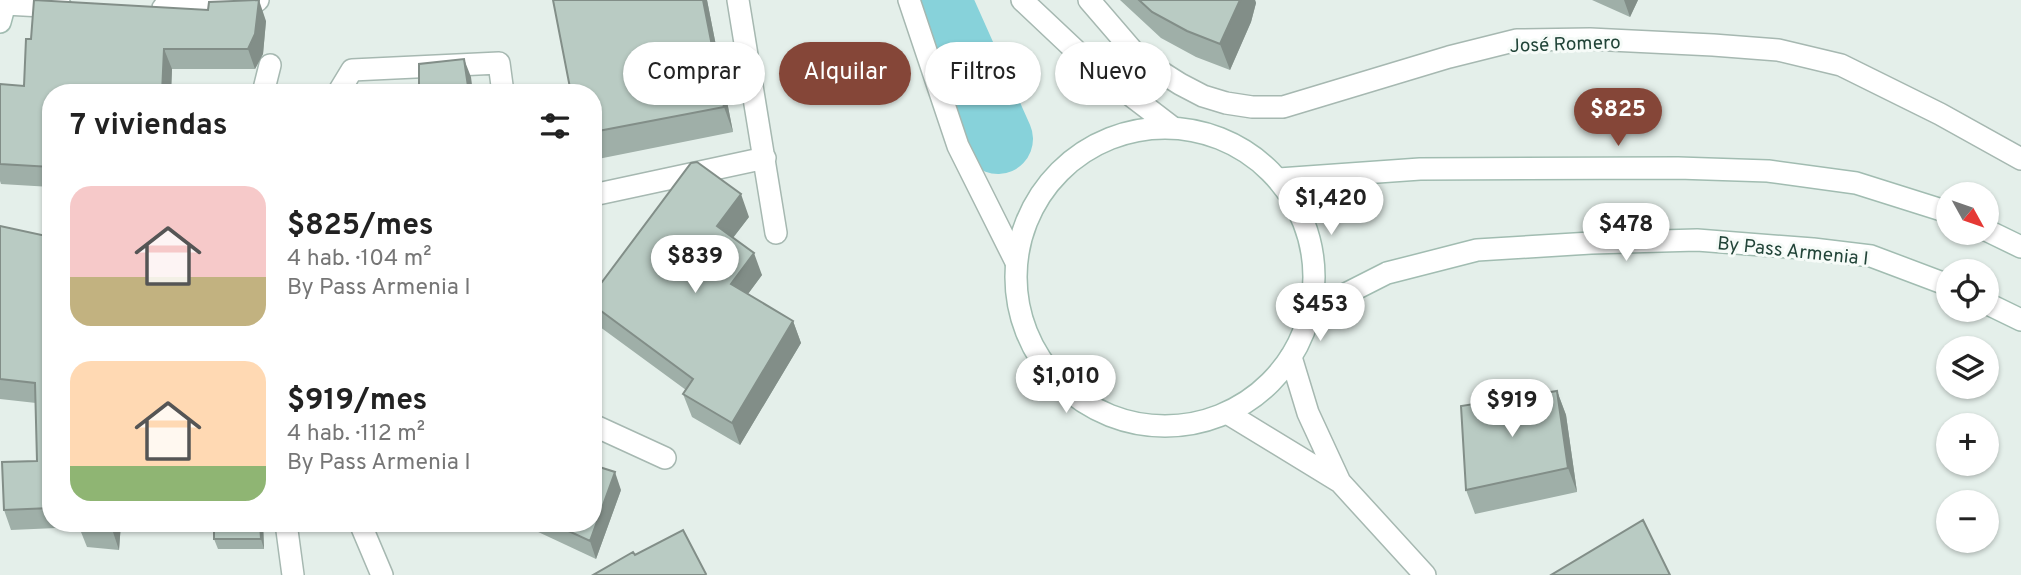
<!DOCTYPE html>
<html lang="es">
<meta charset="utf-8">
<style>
:root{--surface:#fff;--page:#f6f6f6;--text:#222;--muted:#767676;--accent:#854638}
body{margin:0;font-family:Overpass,sans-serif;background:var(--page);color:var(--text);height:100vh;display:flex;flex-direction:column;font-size:26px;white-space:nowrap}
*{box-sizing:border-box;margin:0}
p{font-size:23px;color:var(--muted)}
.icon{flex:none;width:38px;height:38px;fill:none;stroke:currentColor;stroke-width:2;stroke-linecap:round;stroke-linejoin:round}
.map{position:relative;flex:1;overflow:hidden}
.side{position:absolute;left:42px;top:84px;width:560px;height:448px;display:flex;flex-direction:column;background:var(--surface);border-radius:28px;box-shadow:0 2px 5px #0004}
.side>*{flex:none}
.top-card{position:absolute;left:623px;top:42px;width:665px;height:63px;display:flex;gap:14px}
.needle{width:46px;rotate:130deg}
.tools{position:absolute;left:1936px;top:182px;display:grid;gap:14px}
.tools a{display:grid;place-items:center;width:63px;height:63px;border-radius:50%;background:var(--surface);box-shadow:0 2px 5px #0004;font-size:35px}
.price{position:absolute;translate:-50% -60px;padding:0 16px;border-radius:24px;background:#fff;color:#222;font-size:23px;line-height:46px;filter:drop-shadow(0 2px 4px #0008)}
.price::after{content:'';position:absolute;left:50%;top:42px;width:21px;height:16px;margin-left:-10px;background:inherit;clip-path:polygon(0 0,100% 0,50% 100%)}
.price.selected{background:var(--accent);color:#fff}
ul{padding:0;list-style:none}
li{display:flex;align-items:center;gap:21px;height:175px;padding:0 28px}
li span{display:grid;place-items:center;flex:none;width:196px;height:140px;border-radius:21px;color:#555}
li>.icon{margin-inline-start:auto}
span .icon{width:84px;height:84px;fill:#fffc;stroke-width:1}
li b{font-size:30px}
h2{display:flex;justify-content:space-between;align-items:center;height:84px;padding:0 28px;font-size:30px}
.tag{padding:0 24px;border-radius:32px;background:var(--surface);box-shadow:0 2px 5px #0004;font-size:24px;line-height:63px}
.tag.selected{background:var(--accent);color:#fff}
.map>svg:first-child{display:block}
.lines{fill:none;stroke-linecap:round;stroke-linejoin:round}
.river{stroke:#87d2da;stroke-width:70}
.service-casing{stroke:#a6b8b1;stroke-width:24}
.minor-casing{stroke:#a6b8b1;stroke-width:24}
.tertiary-casing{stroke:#a6b8b1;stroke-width:24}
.secondary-casing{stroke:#a1bcb1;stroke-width:24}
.service{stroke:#fff;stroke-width:21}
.minor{stroke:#fff;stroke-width:21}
.tertiary{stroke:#fff;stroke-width:21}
.secondary{stroke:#fff;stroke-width:21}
.wall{fill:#9fafa8}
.shaded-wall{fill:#828e88}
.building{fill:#b9cbc3;stroke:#828e88;stroke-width:2}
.labels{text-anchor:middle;stroke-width:6;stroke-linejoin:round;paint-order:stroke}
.street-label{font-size:19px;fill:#214438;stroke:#f6fbf8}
</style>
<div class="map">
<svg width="2021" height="575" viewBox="0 0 2021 575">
<rect width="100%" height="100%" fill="#e4efea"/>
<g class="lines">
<path class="river" d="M 936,0 L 998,139"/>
<g class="service-casing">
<path id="service" d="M 738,0 L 776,233
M 5,4 L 61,7
M 163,8 L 222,9 L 254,3 L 258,0
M 338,93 L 352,70 L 499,63 L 503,93
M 593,195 L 765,158
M 593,425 L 665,458
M 360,523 L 382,575"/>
</g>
<g class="minor-casing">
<path id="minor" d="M 1089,0 L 1139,58 L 1180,84 L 1203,96 L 1226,103 L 1252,107 L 1283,107 L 1449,57 L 1517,40 L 1590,39 L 1713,45 L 1778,50 L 1841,65 L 1940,114 L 2021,159
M 263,93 L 270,65
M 1291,357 L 1308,413 L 1339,480
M 1227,413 L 1340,482 L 1425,575
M 286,523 L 293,575"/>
</g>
<g class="tertiary-casing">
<path id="tertiary" d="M 909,0 L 958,146 L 1016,262
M 1022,0 L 1091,65 L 1172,127"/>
</g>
<g class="secondary-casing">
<path id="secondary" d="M 0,22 L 6,0
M1016 277a149 149 0 1 1 298 0a149 149 0 1 1-298 0Z
M 1279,179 L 1420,169 L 1678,168 L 1768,171 L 1856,183 L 1948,212
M 1986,230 L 2021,247
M 1986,303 L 2021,320
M 1310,312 L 1387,273 L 1477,250 L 1591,243 L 1697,240 L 1813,249 L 1871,256 L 1948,285"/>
</g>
<use href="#service" class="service"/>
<use href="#minor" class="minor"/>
<use href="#tertiary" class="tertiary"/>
<use href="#secondary" class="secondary"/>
</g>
<path class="wall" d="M 553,0 L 707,0 L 733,132 L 593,160 L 593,93 Z
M 1120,0 L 1255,0 L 1256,3 L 1251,22 L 1230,70 L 1196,57 L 1161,38 Z
M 1592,0 L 1638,0 L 1630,17 Z
M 266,21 L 263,54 L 255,69 L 172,69 L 171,93 L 51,93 L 51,187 L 1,184 L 0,181 L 0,84 L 24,86 L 31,39 Z
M 749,217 L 733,238 L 762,275 L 748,294 L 793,321 L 801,343 L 740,445 L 692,417 L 683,394 L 686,390 L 596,324 L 593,316 L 593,294 Z
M 0,226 L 51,237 L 51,523 L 121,523 L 119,550 L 87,547 L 79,527 L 11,530 L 4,510 L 37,461 L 36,403 L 0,399 Z
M 1557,391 L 1566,415 L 1577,492 L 1475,514 L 1466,490 Z
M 621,490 L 596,559 L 519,523 L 593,523 Z
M 214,523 L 263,523 L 264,549 L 218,549 L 214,539 Z"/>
<path class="shaded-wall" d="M 259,0 L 266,21 L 263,54 L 255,69 L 248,49 Z
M 703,0 L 707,0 L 733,132 L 724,107 Z
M 1240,0 L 1255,0 L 1256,3 L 1251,22 L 1230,70 L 1220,44 Z
M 1624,0 L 1638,0 L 1630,17 Z
M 164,49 L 172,69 L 171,93 L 162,93 Z
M 464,59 L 471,77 L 473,93 L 469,93 Z
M 741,194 L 749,217 L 725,248 L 717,226 Z
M 754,253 L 762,275 L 739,306 L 731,284 Z
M 793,321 L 801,343 L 740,445 L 732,423 Z
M 1557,391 L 1566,415 L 1577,492 L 1568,468 Z
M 615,472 L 621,490 L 596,559 L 590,541 Z
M 112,523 L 121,523 L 119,550 L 112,529 Z
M 260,523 L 263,523 L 264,549 L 261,539 Z"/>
<path class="building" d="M 34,0 L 208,10 L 209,2 L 259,0 L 255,34 L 248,49 L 164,49 L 162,93 L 51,93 L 51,167 L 0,164 L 0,84 L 24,86 L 26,39 L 31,39 Z
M 553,0 L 703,0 L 724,107 L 593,132 L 593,93 L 571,93 Z
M 1139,0 L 1240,0 L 1220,44 L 1187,31 L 1152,12 Z
M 464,59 L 469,93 L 419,93 L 419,64 Z
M 697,162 L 741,194 L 717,226 L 754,253 L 731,284 L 793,321 L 732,423 L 683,394 L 693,379 L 593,305 L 593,294 L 691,163 Z
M 0,226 L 51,237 L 51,508 L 4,510 L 2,462 L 37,461 L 35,383 L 0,379 Z
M 1557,391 L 1568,468 L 1466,490 L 1461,406 Z
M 593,465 L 615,472 L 590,541 L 551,523 L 593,523 Z
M 1643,520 L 1670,575 L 1551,575 Z
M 79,523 L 112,523 L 112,529 L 79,527 Z
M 214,523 L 260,523 L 261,539 L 214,539 Z
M 683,530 L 706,574 L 705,575 L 593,575 L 633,552 L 635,555 Z"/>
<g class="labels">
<g class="street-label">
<text transform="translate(1565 43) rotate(-2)" y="7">José Romero</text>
<text transform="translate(1793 250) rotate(6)" y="7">By Pass Armenia I</text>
</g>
</g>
</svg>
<div class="tools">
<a><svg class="needle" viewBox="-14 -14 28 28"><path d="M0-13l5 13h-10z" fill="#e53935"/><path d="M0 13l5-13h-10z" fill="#767676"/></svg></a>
<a><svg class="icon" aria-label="locate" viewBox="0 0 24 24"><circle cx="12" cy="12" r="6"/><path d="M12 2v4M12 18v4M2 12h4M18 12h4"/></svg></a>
<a><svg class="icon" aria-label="layers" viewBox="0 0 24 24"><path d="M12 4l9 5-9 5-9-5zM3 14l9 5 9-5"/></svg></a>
<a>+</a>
<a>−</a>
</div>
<b class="price selected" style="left:1618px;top:148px">$825</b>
<b class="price" style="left:1331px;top:237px">$1,420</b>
<b class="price" style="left:1626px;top:263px">$478</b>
<b class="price" style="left:695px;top:295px">$839</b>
<b class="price" style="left:1320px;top:343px">$453</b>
<b class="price" style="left:1066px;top:415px">$1,010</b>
<b class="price" style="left:1512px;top:439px">$919</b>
<div class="top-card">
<a class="tag">Comprar</a>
<a class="tag selected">Alquilar</a>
<a class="tag">Filtros</a>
<a class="tag">Nuevo</a>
</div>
<section class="side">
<h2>7 viviendas<svg class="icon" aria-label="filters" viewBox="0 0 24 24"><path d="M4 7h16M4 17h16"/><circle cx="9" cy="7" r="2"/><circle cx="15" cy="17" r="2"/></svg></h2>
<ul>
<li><span style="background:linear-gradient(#f6c9c9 65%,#c2b280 0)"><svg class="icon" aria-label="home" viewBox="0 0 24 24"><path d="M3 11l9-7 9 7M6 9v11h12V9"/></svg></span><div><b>$825/mes</b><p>4 hab. · 104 m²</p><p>By Pass Armenia I</p></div></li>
<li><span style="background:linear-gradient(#ffd9b3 75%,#8fb573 0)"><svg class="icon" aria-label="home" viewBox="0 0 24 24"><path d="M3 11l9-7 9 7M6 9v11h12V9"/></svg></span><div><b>$919/mes</b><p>4 hab. · 112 m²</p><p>By Pass Armenia I</p></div></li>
</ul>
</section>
</div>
